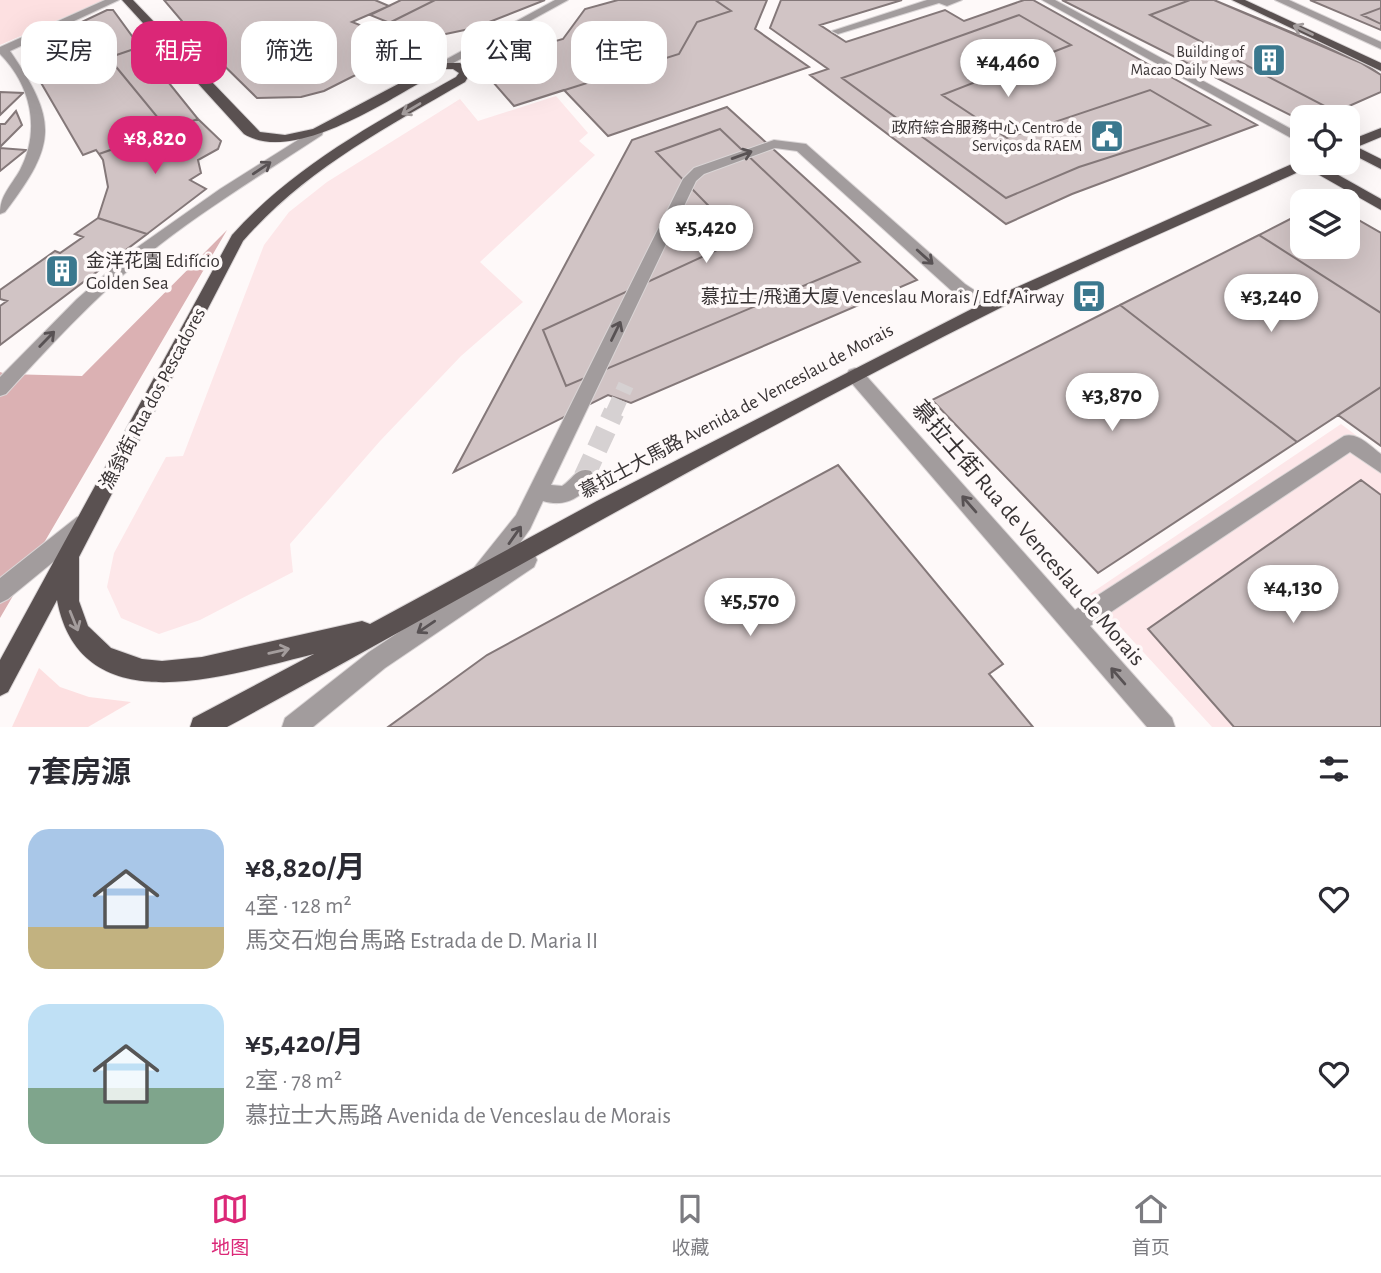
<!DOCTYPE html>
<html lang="zh">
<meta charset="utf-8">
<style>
:root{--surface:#fff;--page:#f7f7f7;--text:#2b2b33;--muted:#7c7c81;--line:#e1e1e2;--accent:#db2777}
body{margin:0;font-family:"Alegreya Sans","Noto Sans SC",sans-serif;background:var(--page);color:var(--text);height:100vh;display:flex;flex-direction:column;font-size:26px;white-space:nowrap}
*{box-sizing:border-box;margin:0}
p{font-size:23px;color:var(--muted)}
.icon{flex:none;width:38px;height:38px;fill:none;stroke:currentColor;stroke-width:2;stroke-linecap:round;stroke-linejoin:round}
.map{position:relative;height:727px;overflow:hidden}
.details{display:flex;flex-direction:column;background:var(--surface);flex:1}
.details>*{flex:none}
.banner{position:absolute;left:21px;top:21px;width:700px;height:63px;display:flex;gap:14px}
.buttons{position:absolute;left:1290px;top:105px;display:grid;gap:14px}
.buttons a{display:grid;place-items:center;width:70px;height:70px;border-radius:14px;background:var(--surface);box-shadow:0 7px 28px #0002;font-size:35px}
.price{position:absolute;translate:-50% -60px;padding:0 16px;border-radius:24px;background:#fff;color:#222;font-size:23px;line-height:46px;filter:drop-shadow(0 2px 4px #0008)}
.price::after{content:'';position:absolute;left:50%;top:42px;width:21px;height:16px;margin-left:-10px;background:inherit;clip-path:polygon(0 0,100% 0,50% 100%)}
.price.on{background:var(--accent);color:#fff}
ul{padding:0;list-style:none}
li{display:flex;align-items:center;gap:21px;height:175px;padding:0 28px}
li span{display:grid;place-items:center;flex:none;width:196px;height:140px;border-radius:21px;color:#555}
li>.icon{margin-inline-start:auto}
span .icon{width:84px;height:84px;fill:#fffc;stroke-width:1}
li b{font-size:30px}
h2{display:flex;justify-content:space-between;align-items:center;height:84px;padding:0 28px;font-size:30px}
.pill{padding:0 24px;border-radius:21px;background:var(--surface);box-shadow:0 7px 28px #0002;font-size:24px;line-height:63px}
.pill.on{background:var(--accent);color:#fff}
.menu{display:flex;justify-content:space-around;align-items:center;height:98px;border-top:2px solid var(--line);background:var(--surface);font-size:19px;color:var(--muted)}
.menu a{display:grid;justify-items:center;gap:4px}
.menu .on{color:var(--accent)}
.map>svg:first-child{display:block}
.built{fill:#fde7e9}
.green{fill:#fde0e1}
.forest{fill:#dbb1b3}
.building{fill:#d1c4c5;stroke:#847879;stroke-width:2}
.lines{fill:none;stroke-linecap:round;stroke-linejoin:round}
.minor-tunnel-far1{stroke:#d6d1d2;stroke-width:16;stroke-dasharray:16 8;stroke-linecap:butt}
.minor-tunnel{stroke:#d6d1d2;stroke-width:21;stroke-dasharray:21 10;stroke-linecap:butt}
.minor-casing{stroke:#dad5d6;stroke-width:2}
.major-casing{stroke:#dad5d6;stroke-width:2}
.minor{fill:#a29c9d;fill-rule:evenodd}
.major{fill:#5a5151;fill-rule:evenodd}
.oneway{stroke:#a49d9d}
.oneway2{stroke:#585254}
.labels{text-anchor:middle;stroke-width:7;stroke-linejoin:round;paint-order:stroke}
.far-poi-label{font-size:16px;fill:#383334;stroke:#fef9f9;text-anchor:end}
.poi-label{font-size:19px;fill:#383334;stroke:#fef9f9;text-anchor:start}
.street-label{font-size:19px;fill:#383334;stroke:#fef9f9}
.near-street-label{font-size:23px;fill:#383334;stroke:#fef9f9}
</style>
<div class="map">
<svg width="1381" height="727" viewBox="0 0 1381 727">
<rect width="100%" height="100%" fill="#fef9f9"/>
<path class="built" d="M 556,96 L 588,133 L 579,141 L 595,155 L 480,262 L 523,302 L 461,356 L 380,441 L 290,544 L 293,572 L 200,620 L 159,634 L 121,618 L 107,587 L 114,553 L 166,457 L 183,456 L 264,245 L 289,212 L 327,182 L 460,99 L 478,121 Z
M 1341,424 L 1381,454 L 1381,727 L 1212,727 L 1090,594 Z"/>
<path class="green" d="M 0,0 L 104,0 L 0,45 Z
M 39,668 L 60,687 L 89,697 L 131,702 L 88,727 L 12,727 Z"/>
<path class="forest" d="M 227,230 L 0,618 L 0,372 L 6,374 L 82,376 Z"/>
<path class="building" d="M 164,0 L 375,0 L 389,6 L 352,22 L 413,46 L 324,91 L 301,97 L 257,98 L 198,40 Z
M 401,0 L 545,0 L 474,28 L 427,38 L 370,15 Z
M 435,0 L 545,0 L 474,28 L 427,38 L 389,23 Z
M 618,0 L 767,0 L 755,29 L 809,67 L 608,136 L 564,90 L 514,106 L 493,82 L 542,68 L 524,50 L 563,39 L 585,9 Z
M 618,0 L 715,0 L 731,11 L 697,22 L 679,54 L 514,106 L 493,82 L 542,68 L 524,50 L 563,39 L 585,9 Z
M 781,0 L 902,0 L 820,25 L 846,42 L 945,10 L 964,21 L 1024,0 L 1033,0 L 1257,125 L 1072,194 L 1006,224 L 810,75 L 828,69 L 770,28 Z
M 1062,0 L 1214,0 L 1366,65 L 1381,75 L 1381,92 L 1324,117 L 1302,117 L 1302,121 Z
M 1190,0 L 1214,0 L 1351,57 L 1381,75 L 1381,92 L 1336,112 L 1150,15 Z
M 1310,0 L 1381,0 L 1381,30 Z
M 1381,8 L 1381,24 L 1362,15 Z
M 107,10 L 113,10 L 140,47 L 49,78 L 27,48 Z
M 1019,15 L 1071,45 L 942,95 L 1007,138 L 1150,90 L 1210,125 L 1079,167 L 1006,198 L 842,78 Z
M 140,47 L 198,119 L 99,154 L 96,150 L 83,155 L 40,81 Z
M 108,57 L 168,130 L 99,154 L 96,150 L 83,155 L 40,81 Z
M 0,92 L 23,93 L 0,115 Z
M 727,107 L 917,280 L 631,403 L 608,395 L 454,472 L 632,140 Z
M 16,111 L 22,125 L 0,147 L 0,124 L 5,124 Z
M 198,119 L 221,141 L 218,149 L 198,160 L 201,173 L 190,180 L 206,189 L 147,234 L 98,218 L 108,187 L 103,160 L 99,154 Z
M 720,129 L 860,262 L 566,386 L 543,330 L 741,239 L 656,152 Z
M 0,148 L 26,150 L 0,171 Z
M 1302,213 L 1302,247 L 1348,247 L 1348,214 L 1381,233 L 1381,313 L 1259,235 Z
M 98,218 L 147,234 L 0,345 L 0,306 L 7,301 L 0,299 L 0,290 L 55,251 L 60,253 L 83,237 L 75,234 Z
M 1259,235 L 1381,313 L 1381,387 L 1297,442 L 1120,305 Z
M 1120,305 L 1297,442 L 1098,573 L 932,400 Z
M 1381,387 L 1381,446 L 1338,415 Z
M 838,465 L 1003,664 L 989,674 L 1033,727 L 388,727 L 487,655 Z
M 1361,480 L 1381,495 L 1381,727 L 1234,727 L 1148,629 Z"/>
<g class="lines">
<path class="minor-tunnel-far1" d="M 613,414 L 626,385"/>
<path class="minor-tunnel" d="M 584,477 L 614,412"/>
<g class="minor-casing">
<path id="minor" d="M 105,0 L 119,0 L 10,51 C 58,121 57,144 5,212 L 0,214 C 0,195 11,186 20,170 C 41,130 31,85 0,54 L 0,47 Z
M 555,0 L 568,0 L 446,67 L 436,65 Z
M 927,0 L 962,0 L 947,6 L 939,3 L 838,34 L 832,31 Z
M 1042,0 L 1055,0 L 1302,135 L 1302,144 Z
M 1275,0 L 1289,0 L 1381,42 L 1381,49 Z
M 317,128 L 323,132 L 322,135 C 261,175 198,213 142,259 C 93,299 49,347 6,394 L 0,396 L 0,377 L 77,299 L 132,251 L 220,189 Z
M 774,140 L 806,144 L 965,284 L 977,292 L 1009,296 L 1011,300 L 1009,304 L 973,303 L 953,292 L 797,151 L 775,148 L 704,174 L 696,181 L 551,485 L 562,486 C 573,479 577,466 591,471 L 594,477 C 584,497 566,508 543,501 L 530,529 L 508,560 L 526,550 L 534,553 L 537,560 L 534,567 L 385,668 L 313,727 L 282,727 L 285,718 L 369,652 L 479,579 L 475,577 L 472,570 L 516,515 L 683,179 L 694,168 Z
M 855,368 L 861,370 L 1075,610 L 1344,436 C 1358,432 1370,446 1381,454 L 1381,473 L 1350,452 L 1090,626 L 1172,718 L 1175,727 L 1147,727 L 849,380 L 846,375 L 849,370 Z
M 84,515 L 91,517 L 94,524 L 91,531 L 8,599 L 0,603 L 0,578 L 77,517 Z"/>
</g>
<g class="major-casing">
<path id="major" d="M 122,0 L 133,0 L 260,132 L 285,135 L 313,129 L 438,63 L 460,63 L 471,72 L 465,82 C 385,128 305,170 243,241 L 79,557 L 79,601 L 88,626 L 111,648 L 142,659 L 162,661 L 202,657 L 362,621 L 370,624 L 597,501 L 997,296 L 1301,160 L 1302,163 L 1317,163 L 1381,199 L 1381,210 L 1307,168 C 1207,214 1105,256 1006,305 C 742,437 486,586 227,727 L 190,727 L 193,718 L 314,654 C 230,674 81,727 57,600 L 8,692 L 0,696 L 0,660 L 232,235 C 295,165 375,123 456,77 L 459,73 L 453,69 L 444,69 C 397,94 296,166 244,134 Z
M 1232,0 L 1245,0 L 1381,63 L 1381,71 Z
M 1381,128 L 1381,137 L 1357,147 L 1381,159 L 1381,169 L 1348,152 L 1348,141 Z"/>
</g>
<use href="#minor" class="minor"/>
<use href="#major" class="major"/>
</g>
<defs><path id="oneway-shaft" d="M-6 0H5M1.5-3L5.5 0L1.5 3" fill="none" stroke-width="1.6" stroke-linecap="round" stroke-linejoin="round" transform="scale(1.75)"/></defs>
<g class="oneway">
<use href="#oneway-shaft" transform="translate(1303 30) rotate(-155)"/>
<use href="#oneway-shaft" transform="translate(411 109) rotate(149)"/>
<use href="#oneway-shaft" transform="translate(74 621) rotate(68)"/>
<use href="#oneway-shaft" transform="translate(279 651) rotate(-13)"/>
</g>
<g class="oneway2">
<use href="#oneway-shaft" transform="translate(742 155) rotate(-20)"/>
<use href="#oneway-shaft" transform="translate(262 168) rotate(-34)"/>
<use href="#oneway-shaft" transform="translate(925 257) rotate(42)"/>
<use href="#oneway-shaft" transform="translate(616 331) rotate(-64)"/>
<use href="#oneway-shaft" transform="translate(47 339) rotate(-46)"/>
<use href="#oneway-shaft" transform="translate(969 504) rotate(-131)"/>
<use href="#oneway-shaft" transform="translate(515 535) rotate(-55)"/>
<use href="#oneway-shaft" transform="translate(426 627) rotate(146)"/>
<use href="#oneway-shaft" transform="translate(1118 676) rotate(-131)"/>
</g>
<defs>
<g id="building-square" transform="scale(1.75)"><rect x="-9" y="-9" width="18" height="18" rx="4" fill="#3b788e" stroke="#fef9f9"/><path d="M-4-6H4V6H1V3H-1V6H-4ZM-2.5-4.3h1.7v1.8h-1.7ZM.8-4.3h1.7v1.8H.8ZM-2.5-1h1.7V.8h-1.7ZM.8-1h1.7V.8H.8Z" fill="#fff"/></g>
<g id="civic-square" transform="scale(1.75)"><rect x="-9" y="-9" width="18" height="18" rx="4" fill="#3b788e" stroke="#fef9f9"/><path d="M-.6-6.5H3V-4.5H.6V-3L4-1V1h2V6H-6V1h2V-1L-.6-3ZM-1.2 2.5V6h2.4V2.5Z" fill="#fff"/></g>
<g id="bus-square" transform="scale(1.75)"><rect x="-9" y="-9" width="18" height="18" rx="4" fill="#3b788e" stroke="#fef9f9"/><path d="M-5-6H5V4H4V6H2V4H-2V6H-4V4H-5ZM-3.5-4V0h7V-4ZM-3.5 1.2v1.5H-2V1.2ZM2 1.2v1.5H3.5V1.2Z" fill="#fff"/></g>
</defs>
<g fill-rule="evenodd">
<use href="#building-square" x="1269" y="60"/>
<use href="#civic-square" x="1107" y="136"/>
<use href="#building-square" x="62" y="271"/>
<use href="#bus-square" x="1089" y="296"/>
</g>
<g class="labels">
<g class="far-poi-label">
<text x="1244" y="57">Building of<tspan x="1244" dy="18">Macao Daily News</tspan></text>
<text x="1082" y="133">政府綜合服務中心 Centro de<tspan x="1082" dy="18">Serviços da RAEM</tspan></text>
</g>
<g class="poi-label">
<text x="86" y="267">金洋花園 Edifício<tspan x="86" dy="22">Golden Sea</tspan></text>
<text x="1064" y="303" text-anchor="end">慕拉士/飛通大廈 Venceslau Morais / Edf. Airway</text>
</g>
<g class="street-label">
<text transform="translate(152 398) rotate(-62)" y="7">漁翁街 Rua dos Pescadores</text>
<text transform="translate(736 410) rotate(-28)" y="7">慕拉士大馬路 Avenida de Venceslau de Morais</text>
</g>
<g class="near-street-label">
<text transform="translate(1029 533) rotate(49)" y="8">慕拉士街 Rua de Venceslau de Morais</text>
</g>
</g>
</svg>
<div class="buttons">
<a><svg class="icon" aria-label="locate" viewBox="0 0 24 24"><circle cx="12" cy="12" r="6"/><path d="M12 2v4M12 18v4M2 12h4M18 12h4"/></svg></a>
<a><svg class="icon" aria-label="layers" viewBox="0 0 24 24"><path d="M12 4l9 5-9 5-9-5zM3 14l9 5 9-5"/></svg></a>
</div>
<b class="price" style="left:1008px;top:99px">¥4,460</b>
<b class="price on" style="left:155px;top:176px">¥8,820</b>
<b class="price" style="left:706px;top:265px">¥5,420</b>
<b class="price" style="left:1271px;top:334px">¥3,240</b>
<b class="price" style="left:1112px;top:433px">¥3,870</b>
<b class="price" style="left:1293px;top:625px">¥4,130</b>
<b class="price" style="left:750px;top:638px">¥5,570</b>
<div class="banner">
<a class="pill">买房</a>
<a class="pill on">租房</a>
<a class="pill">筛选</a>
<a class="pill">新上</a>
<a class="pill">公寓</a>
<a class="pill">住宅</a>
</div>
</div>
<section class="details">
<h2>7套房源<svg class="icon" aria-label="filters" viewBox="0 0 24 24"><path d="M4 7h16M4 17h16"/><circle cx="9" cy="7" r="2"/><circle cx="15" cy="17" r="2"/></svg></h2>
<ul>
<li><span style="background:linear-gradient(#a9c7e8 70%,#c2b280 0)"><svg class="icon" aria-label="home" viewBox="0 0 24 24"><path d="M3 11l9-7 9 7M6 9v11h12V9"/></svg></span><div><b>¥8,820/月</b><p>4室 · 128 m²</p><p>馬交石炮台馬路 Estrada de D. Maria II</p></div><svg class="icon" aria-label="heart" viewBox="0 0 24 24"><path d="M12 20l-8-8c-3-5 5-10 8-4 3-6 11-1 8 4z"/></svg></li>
<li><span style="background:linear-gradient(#bfe0f5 60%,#7fa58c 0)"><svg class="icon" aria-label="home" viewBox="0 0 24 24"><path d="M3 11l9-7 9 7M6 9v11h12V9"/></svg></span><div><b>¥5,420/月</b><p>2室 · 78 m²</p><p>慕拉士大馬路 Avenida de Venceslau de Morais</p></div><svg class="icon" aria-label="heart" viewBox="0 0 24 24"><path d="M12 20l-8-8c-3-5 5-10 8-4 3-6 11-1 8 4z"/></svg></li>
</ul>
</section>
<nav class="menu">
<a class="on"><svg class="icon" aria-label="map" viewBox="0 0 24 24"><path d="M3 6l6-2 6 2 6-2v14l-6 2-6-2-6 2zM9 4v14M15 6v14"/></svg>地图</a>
<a><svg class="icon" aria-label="saved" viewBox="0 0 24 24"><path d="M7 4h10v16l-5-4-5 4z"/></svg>收藏</a>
<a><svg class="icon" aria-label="home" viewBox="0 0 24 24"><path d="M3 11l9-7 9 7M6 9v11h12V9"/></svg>首页</a>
</nav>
